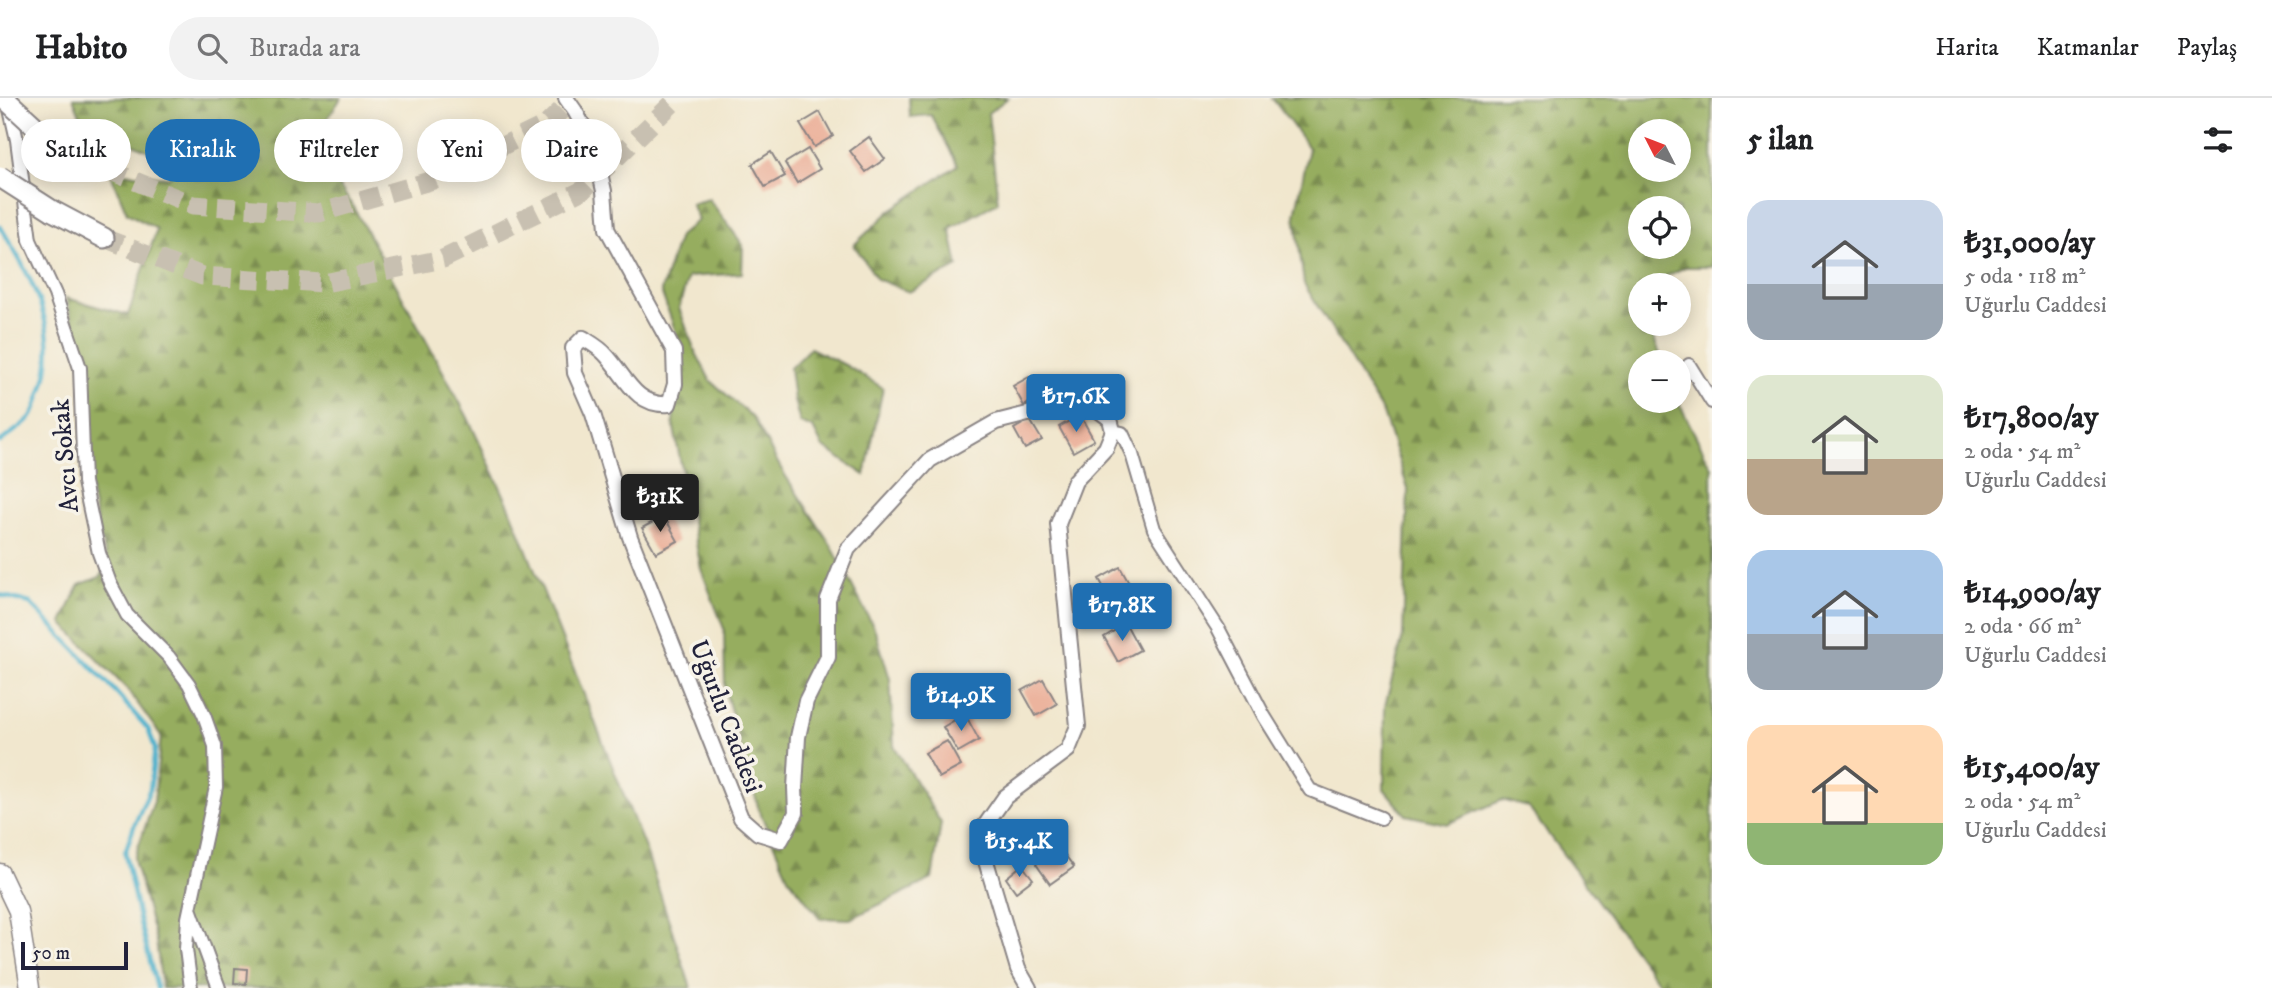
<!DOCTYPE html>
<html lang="tr">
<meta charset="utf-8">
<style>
:root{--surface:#fff;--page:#f2f2f2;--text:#202124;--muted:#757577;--line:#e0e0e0;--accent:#1f6fb2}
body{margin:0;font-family:"IM FELL DW Pica",serif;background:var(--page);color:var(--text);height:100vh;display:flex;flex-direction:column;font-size:26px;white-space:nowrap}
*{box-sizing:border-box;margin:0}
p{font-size:23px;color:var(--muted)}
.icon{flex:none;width:38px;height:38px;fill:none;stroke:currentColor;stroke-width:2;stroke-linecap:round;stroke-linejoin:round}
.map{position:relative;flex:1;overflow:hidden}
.details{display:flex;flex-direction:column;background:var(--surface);width:560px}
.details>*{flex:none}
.guide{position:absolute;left:21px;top:21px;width:665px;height:63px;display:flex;gap:14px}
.needle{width:46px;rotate:312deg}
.fabs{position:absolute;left:1628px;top:21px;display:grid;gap:14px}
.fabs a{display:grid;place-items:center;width:63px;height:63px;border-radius:50%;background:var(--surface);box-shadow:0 4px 18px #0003;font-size:35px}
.scale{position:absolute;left:21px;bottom:18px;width:107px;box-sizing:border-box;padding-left:7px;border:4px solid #22223b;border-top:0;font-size:19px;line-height:24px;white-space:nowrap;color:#22223b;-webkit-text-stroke:5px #f7f3e8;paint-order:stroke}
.price{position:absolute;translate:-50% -60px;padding:0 16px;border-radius:7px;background:var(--accent);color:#fff;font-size:23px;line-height:46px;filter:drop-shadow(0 2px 4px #0008)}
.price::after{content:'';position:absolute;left:50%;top:42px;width:21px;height:16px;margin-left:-10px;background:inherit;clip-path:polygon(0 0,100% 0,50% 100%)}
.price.active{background:#222;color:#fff}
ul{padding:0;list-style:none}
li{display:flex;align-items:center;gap:21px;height:175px;padding:0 35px}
li span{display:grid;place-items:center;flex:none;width:196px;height:140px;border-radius:21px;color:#555}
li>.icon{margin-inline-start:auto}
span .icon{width:84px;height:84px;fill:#fffc;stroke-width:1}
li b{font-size:30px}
h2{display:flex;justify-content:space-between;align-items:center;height:84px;padding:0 35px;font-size:30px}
.pill{padding:0 24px;border-radius:32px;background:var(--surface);box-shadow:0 4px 18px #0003;font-size:24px;line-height:63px}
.pill.active{background:var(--accent);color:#fff}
header{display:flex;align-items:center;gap:42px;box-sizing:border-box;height:98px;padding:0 35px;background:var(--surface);border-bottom:2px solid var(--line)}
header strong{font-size:33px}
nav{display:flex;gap:38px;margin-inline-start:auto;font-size:24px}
.search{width:490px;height:63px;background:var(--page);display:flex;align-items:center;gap:18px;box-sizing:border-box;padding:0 24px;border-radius:38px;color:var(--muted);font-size:26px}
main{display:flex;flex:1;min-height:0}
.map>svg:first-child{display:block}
.forest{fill:url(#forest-firs);stroke:#5c684d;stroke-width:2;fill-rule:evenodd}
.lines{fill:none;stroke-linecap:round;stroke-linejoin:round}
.stream{stroke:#4db1cc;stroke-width:4.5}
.building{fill:#ecb49e}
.primary-tunnel{stroke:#c8c0b1;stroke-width:19;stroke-dasharray:19 10;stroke-linecap:butt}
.minor-casing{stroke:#8a8484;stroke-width:16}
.tertiary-casing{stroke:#8a8484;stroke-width:18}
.secondary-casing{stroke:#8a8484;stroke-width:21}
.primary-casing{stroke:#8a8484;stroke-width:23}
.minor{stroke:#fff;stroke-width:12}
.tertiary{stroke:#fff;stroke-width:14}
.secondary{stroke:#fff;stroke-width:18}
.primary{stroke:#fff;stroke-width:19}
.primary-bridge-casing{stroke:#8a8484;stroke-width:23;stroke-linecap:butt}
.primary-bridge{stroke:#fff;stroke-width:19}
.labels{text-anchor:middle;stroke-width:7;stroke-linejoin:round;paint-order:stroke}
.street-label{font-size:26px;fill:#22223b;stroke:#f7f3e8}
</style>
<header>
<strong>Habito</strong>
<div class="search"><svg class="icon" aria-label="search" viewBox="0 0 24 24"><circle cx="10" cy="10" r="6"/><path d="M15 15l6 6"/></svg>Burada ara</div>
<nav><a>Harita</a><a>Katmanlar</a><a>Paylaş</a></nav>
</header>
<main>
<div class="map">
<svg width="1712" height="890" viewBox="0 0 1712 890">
<defs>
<pattern id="forest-firs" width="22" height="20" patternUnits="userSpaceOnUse" patternTransform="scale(1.75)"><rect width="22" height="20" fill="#96ad5f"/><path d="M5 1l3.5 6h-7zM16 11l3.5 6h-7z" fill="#7a8c50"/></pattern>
</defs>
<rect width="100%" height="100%" fill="#f7f3e8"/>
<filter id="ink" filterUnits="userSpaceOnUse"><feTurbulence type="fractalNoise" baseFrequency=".0143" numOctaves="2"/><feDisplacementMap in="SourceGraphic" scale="14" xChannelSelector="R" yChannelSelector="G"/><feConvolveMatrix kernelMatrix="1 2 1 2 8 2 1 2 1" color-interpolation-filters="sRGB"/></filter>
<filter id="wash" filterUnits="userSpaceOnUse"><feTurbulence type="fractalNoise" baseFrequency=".00686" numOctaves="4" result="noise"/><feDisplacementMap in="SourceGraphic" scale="28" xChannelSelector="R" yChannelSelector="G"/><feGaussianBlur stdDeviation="1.57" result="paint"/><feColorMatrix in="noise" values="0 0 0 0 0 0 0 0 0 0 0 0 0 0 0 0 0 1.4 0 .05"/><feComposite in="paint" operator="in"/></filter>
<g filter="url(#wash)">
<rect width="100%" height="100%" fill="#f1e7ce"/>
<path class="forest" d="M 73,0 L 341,0 L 311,46 L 354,110 L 467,318 L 510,410 L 646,753 L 691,890 L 162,890 L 156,843 L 134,761 L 154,703 L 161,638 L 128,592 L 62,525 L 79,487 L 100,479 L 108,465 L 98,430 L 88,379 L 89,350 L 84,267 L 66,200 L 128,217 L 157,131 L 127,115 L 110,74 L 170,79 L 172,64 L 82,22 Z
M 909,0 L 1008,0 L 988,15 L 998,104 L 950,130 L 958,168 L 909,194 L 877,181 L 854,147 L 891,112 L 958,67 L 931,17 L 910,19 Z
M 1272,0 L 1712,0 L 1712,169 L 1685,169 L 1648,187 L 1640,187 L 1640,226 L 1648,226 L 1663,264 L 1640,264 L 1640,303 L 1678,303 L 1712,370 L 1712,890 L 1664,890 L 1660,887 L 1528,709 L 1502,702 L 1447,726 L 1406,717 L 1384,691 L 1385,608 L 1403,538 L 1408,391 L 1383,315 L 1304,186 L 1295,117 L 1309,50 ZM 1640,33 L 1678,33 L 1678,72 L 1640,72 ZM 1640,110 L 1678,110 L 1678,149 L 1640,149 Z
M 709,101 L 743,147 L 742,175 L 688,179 L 679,210 L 695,253 L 710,282 L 753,320 L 783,374 L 831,447 L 875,532 L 890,581 L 894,648 L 941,725 L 932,781 L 850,821 L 820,820 L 788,779 L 759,712 L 725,592 L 724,531 L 701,471 L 673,325 L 680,246 L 661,193 L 679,138 L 698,122 L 691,106 Z
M 810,250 L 845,267 L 883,290 L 865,377 L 822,348 L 813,330 L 800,325 L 794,302 L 790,270 Z"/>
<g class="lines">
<path class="stream" d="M 0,128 C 31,180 64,233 41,295 C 38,303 36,314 30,320 C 21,329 10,336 0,344
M 0,497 L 30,505 L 112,590 L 148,631 L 155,650 L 150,691 L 135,725 L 125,755 L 139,821 L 157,890"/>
</g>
<g id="blocks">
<path class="building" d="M 820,14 L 833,38 L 814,49 L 800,26 Z
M 869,39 L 885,61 L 866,74 L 850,53 Z
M 808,51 L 820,71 L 797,85 L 785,65 Z
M 771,54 L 785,78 L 765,89 L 752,66 Z
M 1029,279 L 1040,298 L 1024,308 L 1013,288 Z
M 1080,317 L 1094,342 L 1073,354 L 1059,329 Z
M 1030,322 L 1042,342 L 1025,351 L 1014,331 Z
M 664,418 L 678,443 L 656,455 L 642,430 Z
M 1120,469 L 1134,494 L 1113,506 L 1099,481 Z
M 1126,526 L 1140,552 L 1118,564 L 1104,539 Z
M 1043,581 L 1057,606 L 1036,618 L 1022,593 Z
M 965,616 L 979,642 L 958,654 L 943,629 Z
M 947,643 L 961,668 L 939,680 L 925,655 Z
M 1059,749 L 1074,769 L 1050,786 L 1036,766 Z
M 1022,767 L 1033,781 L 1016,794 L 1006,780 Z
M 235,870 L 247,871 L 246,886 L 234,885 Z"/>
</g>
</g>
<g filter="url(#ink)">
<use href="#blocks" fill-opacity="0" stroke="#8a8484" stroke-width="2"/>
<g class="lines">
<path class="primary-tunnel" d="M 82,61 L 193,107 L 319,115 L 433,82 L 547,26 L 574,0
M 104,140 L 202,178 L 324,185 L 443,161 L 583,92 L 678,0"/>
<g class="minor-casing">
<path id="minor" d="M 9,7 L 17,42 L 30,142 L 55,196 L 80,270 L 84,384 L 99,455 L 110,485 L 127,517 L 169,559 L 189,586 L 204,617 L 215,648 L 216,689 L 188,820 L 186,851 L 191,890
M 1689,267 L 1712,304
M 1113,333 L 1122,335 L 1132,356 L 1154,431 L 1218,530 L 1264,618 L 1310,692 L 1381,720
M 191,813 L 219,890"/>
</g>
<g class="tertiary-casing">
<path id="tertiary" d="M 566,0 L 575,13 L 594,48 L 604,93 L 607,131 L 674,253 L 675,286 L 669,306 C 635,309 625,277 606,257 C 600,250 591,245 583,240 L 573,250 L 575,275 L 593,316 L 630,439 L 741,720 L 758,735 L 781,742 L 796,715 L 795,690 L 798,639 L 806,603 L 828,559 L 828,501 L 848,451 L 930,362 L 996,324 L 1075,304 L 1098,312 L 1110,321 L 1113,333 L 1106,350 L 1075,383 L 1058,426 L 1078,628 L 1068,652 L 1005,699 L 982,732 L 983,753 L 1018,871 L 1029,890"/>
</g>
<g class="secondary-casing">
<path id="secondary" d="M 0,775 L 18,813 L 30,890"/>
</g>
<g class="primary-casing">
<path id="primary" d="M 40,33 L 82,61
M 53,113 L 104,140"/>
</g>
<use href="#minor" class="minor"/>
<use href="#tertiary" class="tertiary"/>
<use href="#secondary" class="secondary"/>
<use href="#primary" class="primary"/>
<g class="primary-bridge-casing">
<path id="primary-bridge" d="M 4,0 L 40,33
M 0,79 L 53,113"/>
</g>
<use href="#primary-bridge" class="primary-bridge"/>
</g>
</g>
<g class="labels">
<g class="street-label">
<text transform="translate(64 358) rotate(-95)" y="9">Avcı Sokak</text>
<text transform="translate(727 618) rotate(69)" y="9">Uğurlu Caddesi</text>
</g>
</g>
</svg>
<div class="fabs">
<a><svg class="needle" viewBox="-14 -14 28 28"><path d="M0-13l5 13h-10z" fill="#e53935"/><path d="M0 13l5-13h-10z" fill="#757577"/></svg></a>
<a><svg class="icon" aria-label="locate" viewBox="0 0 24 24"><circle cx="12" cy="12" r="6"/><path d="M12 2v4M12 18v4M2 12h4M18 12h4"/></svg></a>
<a>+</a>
<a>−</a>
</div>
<div class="scale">50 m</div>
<b class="price" style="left:1076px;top:336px">₺17.6K</b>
<b class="price active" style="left:660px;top:436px">₺31K</b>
<b class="price" style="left:1122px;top:545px">₺17.8K</b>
<b class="price" style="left:961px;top:635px">₺14.9K</b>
<b class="price" style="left:1019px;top:781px">₺15.4K</b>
<div class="guide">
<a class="pill">Satılık</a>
<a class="pill active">Kiralık</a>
<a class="pill">Filtreler</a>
<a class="pill">Yeni</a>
<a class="pill">Daire</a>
</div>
</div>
<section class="details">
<h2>5 ilan<svg class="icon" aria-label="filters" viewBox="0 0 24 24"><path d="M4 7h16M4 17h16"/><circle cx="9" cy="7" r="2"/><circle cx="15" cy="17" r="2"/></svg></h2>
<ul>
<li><span style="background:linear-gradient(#c9d6e8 60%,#9aa5b1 0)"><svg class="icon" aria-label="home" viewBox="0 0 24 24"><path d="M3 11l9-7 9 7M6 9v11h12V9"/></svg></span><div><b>₺31,000/ay</b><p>5 oda · 118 m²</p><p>Uğurlu Caddesi</p></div></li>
<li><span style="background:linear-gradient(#dfe7d0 60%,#b9a48a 0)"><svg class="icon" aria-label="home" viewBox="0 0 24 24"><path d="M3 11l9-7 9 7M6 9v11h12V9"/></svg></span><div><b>₺17,800/ay</b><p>2 oda · 54 m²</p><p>Uğurlu Caddesi</p></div></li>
<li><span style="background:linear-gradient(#a9c7e8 60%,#9aa5b1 0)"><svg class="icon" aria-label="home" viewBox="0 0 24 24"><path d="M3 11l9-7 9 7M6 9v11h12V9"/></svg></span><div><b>₺14,900/ay</b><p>2 oda · 66 m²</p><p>Uğurlu Caddesi</p></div></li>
<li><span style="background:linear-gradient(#ffd9b3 70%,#8fb573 0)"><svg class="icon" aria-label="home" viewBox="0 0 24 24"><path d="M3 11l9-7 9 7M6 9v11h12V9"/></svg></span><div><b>₺15,400/ay</b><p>2 oda · 54 m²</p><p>Uğurlu Caddesi</p></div></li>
</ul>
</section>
</main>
